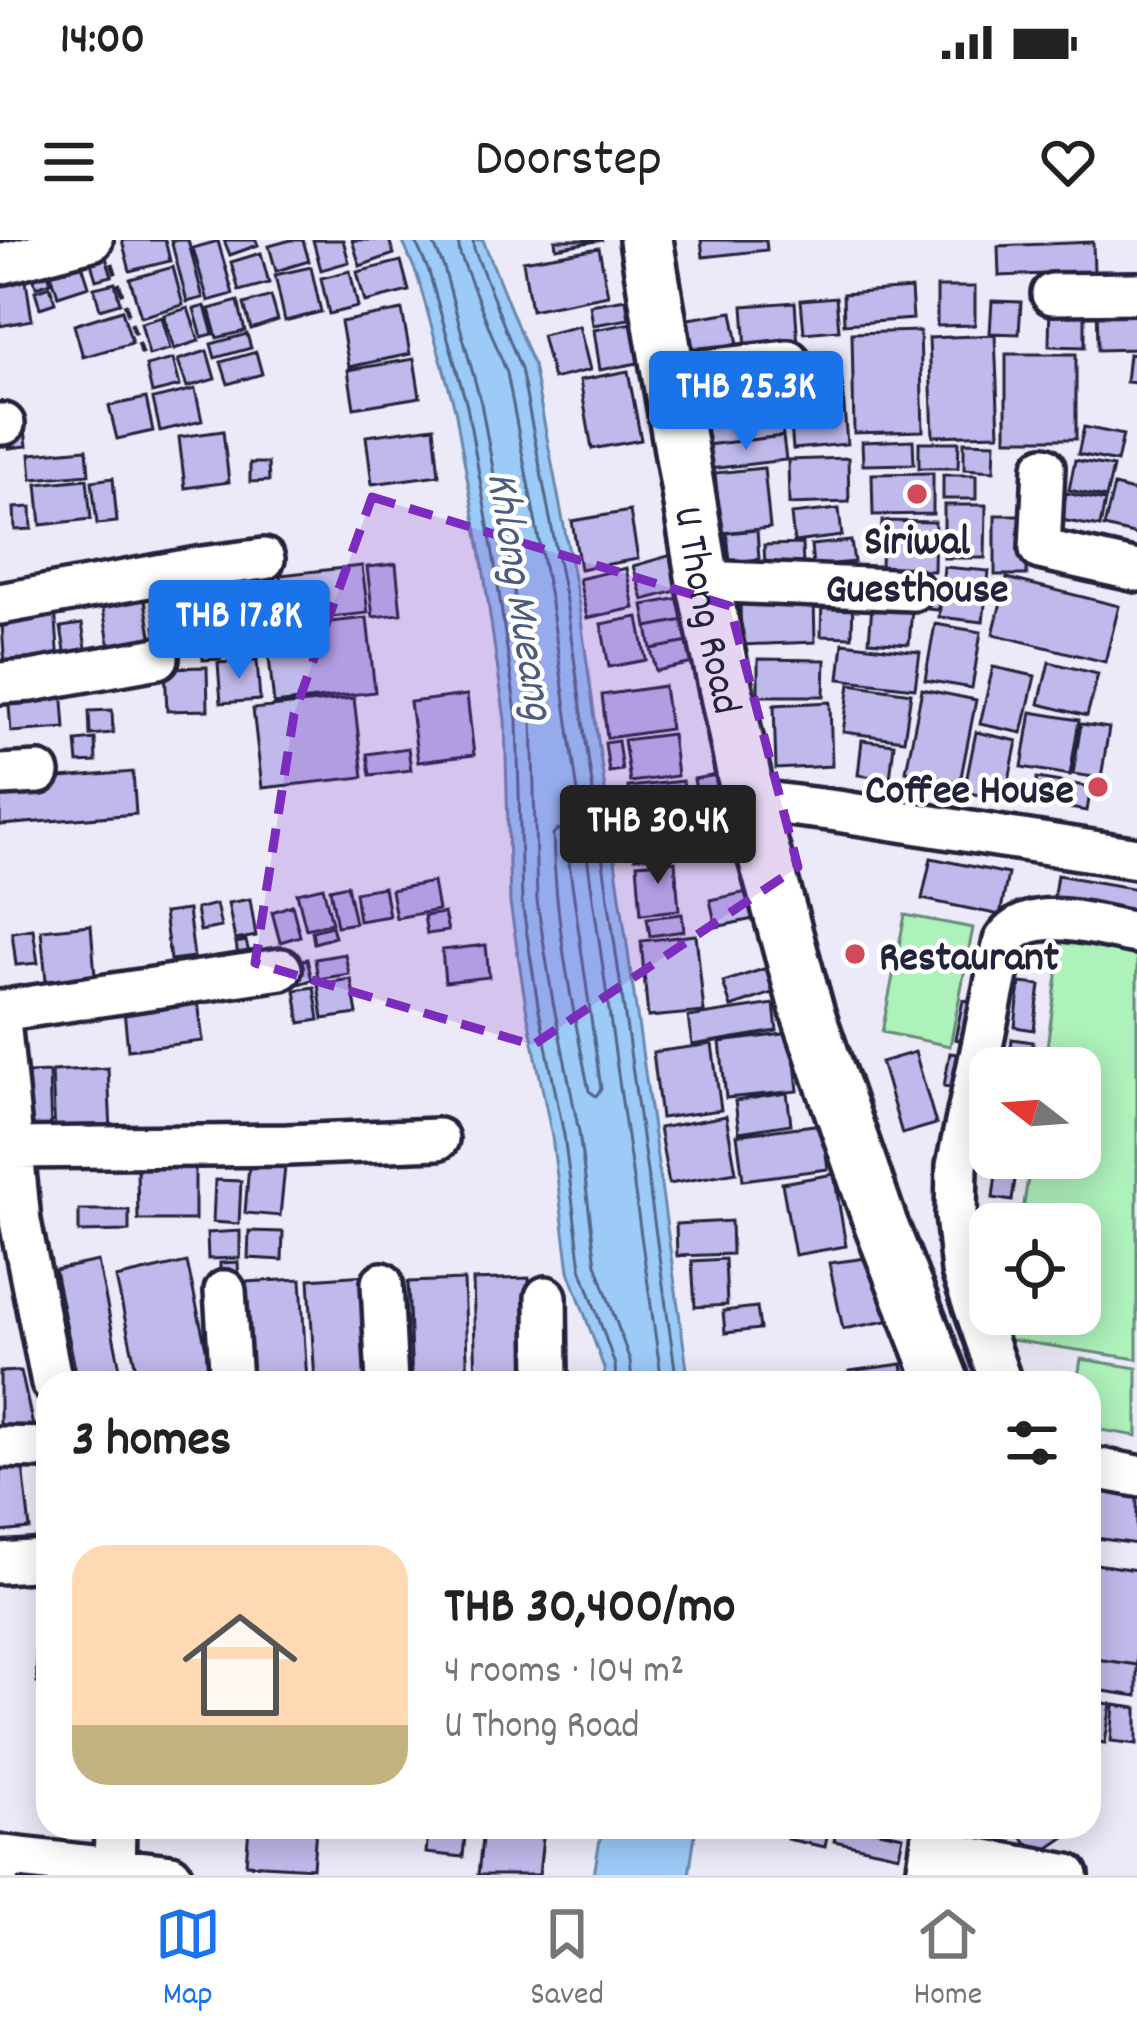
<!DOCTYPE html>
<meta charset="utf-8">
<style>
:root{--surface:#fff;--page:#f6f6f6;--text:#222;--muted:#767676;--line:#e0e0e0;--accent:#1a73e8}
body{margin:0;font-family:Dekko,sans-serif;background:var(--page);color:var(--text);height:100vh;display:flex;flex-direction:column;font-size:45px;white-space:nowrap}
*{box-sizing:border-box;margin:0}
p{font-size:39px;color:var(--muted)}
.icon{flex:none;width:66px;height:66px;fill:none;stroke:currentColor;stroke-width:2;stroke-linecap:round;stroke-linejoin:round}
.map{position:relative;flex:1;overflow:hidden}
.sheet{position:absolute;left:36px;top:1131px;width:1065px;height:468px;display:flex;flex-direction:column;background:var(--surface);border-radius:36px;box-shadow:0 6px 30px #0003}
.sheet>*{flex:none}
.needle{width:78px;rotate:287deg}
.tools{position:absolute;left:969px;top:807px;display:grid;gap:24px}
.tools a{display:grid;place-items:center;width:132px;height:132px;border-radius:24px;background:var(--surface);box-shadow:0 6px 30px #0003;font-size:60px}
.price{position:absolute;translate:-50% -102px;padding:0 27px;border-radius:12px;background:var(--accent);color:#fff;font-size:39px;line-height:78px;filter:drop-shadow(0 3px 6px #0008)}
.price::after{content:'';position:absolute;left:50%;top:72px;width:36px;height:27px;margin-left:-18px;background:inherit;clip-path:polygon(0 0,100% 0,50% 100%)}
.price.on{background:#222;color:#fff}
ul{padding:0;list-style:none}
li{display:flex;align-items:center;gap:36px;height:300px;padding:0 36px}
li+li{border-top:3px solid var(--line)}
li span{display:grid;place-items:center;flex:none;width:336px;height:240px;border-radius:36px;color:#555}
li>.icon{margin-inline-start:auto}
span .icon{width:144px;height:144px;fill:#fffc;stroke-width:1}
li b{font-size:51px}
h2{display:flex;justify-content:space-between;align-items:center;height:144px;padding:0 36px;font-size:51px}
.status{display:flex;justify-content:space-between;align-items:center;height:84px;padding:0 60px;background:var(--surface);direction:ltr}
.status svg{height:33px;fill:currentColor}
header{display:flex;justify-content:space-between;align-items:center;height:156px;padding:0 36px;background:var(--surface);font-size:54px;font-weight:600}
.menu{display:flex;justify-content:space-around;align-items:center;height:168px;border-top:3px solid var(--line);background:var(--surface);font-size:33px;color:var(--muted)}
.menu a{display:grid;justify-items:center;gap:6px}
.menu .on{color:var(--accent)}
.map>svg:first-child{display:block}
.green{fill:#adf1bb;stroke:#688a7b;stroke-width:3}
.water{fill:#9ccbf8;stroke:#6b87ac;stroke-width:3}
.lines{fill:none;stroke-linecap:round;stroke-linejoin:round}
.shore{stroke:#536687;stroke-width:3}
.building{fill:#c0b9eb;stroke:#22223b;stroke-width:3}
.minor-casing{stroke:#22223b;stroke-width:48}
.major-casing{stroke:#22223b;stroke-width:60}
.path{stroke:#22223b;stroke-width:4.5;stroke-dasharray:12 9;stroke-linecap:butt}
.minor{stroke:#fff;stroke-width:39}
.major{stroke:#fff;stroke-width:51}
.marked{fill:#7b2cbf;fill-opacity:0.2;stroke:#7b2cbf;stroke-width:9;stroke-dasharray:24 15;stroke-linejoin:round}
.poi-dot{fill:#d1495b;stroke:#fff;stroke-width:4.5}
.labels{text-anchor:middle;stroke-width:9;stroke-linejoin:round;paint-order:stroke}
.poi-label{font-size:42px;font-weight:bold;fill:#22223b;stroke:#fff}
.street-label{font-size:42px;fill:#22223b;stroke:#fff}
.water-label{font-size:45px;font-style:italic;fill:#4d5d7d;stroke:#fff}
</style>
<div class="status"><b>14:00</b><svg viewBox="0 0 49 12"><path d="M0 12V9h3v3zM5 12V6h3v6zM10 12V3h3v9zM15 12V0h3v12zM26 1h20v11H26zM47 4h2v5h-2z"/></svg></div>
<header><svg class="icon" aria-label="menu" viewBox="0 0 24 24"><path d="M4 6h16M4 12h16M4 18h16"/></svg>Doorstep<svg class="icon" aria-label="heart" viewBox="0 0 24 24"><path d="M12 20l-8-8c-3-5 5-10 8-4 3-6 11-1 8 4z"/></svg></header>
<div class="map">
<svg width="1137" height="1635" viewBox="0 0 1137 1635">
<rect width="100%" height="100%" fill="#eceaf9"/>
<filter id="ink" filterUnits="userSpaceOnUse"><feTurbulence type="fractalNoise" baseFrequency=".00833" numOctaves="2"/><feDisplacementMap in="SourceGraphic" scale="24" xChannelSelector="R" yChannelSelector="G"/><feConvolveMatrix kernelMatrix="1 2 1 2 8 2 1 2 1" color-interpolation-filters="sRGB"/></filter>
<g filter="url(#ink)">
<path class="green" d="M 905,675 L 973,688 L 950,806 L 882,792 Z
M 1062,701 L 1137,712 L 1137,1119 L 1004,1099 L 1008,1074 L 1080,1074 L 1080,984 L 1021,984 L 1031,918 L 1080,918 L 1080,828 L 1044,828 Z
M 1081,1119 L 1137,1128 L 1137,1196 L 1089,1188 L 1089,1143 L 1077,1143 Z"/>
<path class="water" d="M 402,0 L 483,0 L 533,125 L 578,359 L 689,1143 L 605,1143 L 604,1128 L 569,1031 L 552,897 L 526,767 L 510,663 L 505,480 L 483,327 L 455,169 L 417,35 Z
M 602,1587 L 696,1587 L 689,1635 L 594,1635 Z"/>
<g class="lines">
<path class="shore" d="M 415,0 L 429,32 L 467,166 L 495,325 L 517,479 L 522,662 L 538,765 L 564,895 L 581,1028 L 615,1125 L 616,1143
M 432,0 L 444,28 L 481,163 L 510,322 L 532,477 L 537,661 L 553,762 L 579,892 L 596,1024 L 630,1121 L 632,1143
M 458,0 L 460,14 L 507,133 L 551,363 L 662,1143
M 473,0 L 474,9 L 521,129 L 566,361 L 677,1143
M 558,589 L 565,594 L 601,849 L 596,856 L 589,851 C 572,765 555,683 553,594 Z"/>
</g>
<path class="building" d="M 122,0 L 165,0 L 170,21 L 130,31 Z
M 171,0 L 188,0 L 203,58 L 187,62 Z
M 224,0 L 256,0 L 258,5 L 230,15 Z
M 291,0 L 303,0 L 309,21 L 276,31 L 269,6 Z
M 313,0 L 343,0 L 349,22 L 321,30 Z
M 352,0 L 389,0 L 394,14 L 360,26 Z
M 555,0 L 603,0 L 556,8 Z
M 701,0 L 766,0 L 767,10 L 703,17 Z
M 218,1 L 233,54 L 208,61 L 193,8 Z
M 1093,2 L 1094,32 L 999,36 L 998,6 Z
M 599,8 L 608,55 L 531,70 L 523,21 Z
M 104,11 L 112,36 L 96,40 L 89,16 Z
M 261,13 L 269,43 L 239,51 L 231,22 Z
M 80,18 L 89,46 L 58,56 L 49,27 Z
M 401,21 L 409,51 L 365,62 L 357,32 Z
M 173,27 L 183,65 L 141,77 L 130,39 Z
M 311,27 L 321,72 L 285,81 L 275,35 Z
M 46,28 L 51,42 L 36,47 L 32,32 Z
M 350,31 L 358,67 L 329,74 L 321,38 Z
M 25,34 L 32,80 L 0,86 L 0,39 Z
M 115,43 L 120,63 L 100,69 L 94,48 Z
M 50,46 L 55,63 L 40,68 L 35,51 Z
M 937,47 L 975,47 L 975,85 L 937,86 Z
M 911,49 L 913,79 L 844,84 L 843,54 Z
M 271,56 L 278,80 L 251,89 L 244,64 Z
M 836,57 L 839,90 L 804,93 L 801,60 Z
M 1137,58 L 1137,109 L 1098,110 L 1097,59 Z
M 626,59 L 629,79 L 593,85 L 590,65 Z
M 1050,60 L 1085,61 L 1085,107 L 1049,106 Z
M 238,61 L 245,91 L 217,98 L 209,69 Z
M 992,61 L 1021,62 L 1019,94 L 990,93 Z
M 795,62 L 798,105 L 746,109 L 743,66 Z
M 205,66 L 213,94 L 202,97 L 194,69 Z
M 188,68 L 199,101 L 174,109 L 164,75 Z
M 122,70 L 132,103 L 83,117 L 74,85 Z
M 402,70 L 410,114 L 349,127 L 341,82 Z
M 732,72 L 739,110 L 694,118 L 688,79 Z
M 162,77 L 170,109 L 149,115 L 141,83 Z
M 632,83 L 638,123 L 600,130 L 594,90 Z
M 579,86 L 590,130 L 553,139 L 542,95 Z
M 920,91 L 923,191 L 854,193 L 852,93 Z
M 247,94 L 251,108 L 215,118 L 211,104 Z
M 995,95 L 999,194 L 933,196 L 929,98 Z
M 207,111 L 215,139 L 187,147 L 178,120 Z
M 256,112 L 262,134 L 228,144 L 221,122 Z
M 1006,114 L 1076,114 L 1076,199 L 1006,199 Z
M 1129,114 L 1137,115 L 1137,143 L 1126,142 Z
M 173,119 L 180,146 L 152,153 L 146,126 Z
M 414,119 L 420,157 L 354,168 L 348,130 Z
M 775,126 L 777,149 L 701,158 L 698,135 Z
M 841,130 L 847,204 L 793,209 L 787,134 Z
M 628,131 L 641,200 L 592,209 L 580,140 Z
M 195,149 L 202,181 L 160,191 L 153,159 Z
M 777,149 L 780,172 L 703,182 L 701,158 Z
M 146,158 L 153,191 L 117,199 L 109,166 Z
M 780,172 L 783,196 L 706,205 L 703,182 Z
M 434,187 L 439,235 L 372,244 L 366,196 Z
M 1084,187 L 1123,195 L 1117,222 L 1078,214 Z
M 25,189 L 27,206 L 9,208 L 7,191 Z
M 223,191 L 229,242 L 185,248 L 179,197 Z
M 783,196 L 786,220 L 709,229 L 706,205 Z
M 913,200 L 914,224 L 863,225 L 862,202 Z
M 919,202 L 959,202 L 958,228 L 919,228 Z
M 964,202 L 995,203 L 994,231 L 964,229 Z
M 87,209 L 89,234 L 32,239 L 30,214 Z
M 848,218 L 849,262 L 789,264 L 788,220 Z
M 1075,220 L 1113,227 L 1106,258 L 1069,250 Z
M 250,223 L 268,223 L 269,241 L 250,242 Z
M 764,228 L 770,288 L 721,293 L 715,233 Z
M 933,233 L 933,274 L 873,275 L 872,234 Z
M 943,235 L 976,235 L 976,259 L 943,259 Z
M 113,238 L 117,282 L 97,284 L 92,241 Z
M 87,239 L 91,279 L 41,285 L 37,244 Z
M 1114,246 L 1137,252 L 1137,295 L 1104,287 Z
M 1066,253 L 1105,261 L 1100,287 L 1061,280 Z
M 944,265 L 986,265 L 985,318 L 944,318 Z
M 31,267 L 32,289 L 15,290 L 14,268 Z
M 839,269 L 842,296 L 794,302 L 791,274 Z
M 630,271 L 638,319 L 580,329 L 572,281 Z
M 995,275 L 1027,275 L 1027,335 L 995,335 Z
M 882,281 L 935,282 L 934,331 L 881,329 Z
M 757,290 L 759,319 L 730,322 L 727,293 Z
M 851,301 L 854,322 L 813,326 L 811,305 Z
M 802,304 L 803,326 L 765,327 L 764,305 Z
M 675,314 L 684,349 L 643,360 L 633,326 Z
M 396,324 L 401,374 L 373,377 L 367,327 Z
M 362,326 L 368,373 L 285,382 L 280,335 Z
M 944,327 L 989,331 L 983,382 L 939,377 Z
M 626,328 L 634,368 L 587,378 L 579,339 Z
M 1007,338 L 1119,366 L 1105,422 L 993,394 Z
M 199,339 L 205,374 L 156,383 L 149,348 Z
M 240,340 L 243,360 L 214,365 L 211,345 Z
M 918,340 L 940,341 L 938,370 L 916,368 Z
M 143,349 L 152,401 L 110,409 L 101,357 Z
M 873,354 L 913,357 L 909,404 L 869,401 Z
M 685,357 L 689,379 L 647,387 L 643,365 Z
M 822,357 L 853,358 L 852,397 L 821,396 Z
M 814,360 L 815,402 L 741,405 L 740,362 Z
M 55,366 L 59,425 L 5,429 L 1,370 Z
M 208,374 L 212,394 L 180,400 L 177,380 Z
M 638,377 L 646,420 L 609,427 L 601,384 Z
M 367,378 L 375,452 L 274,464 L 266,389 Z
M 689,379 L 694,401 L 651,409 L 647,387 Z
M 174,382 L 177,401 L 158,404 L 155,386 Z
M 82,384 L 87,414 L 66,417 L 61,387 Z
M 935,384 L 981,392 L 972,448 L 925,440 Z
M 236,398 L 257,398 L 258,417 L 236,417 Z
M 220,400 L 221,419 L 203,420 L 202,401 Z
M 694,401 L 698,422 L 656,431 L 651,409 Z
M 843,403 L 920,412 L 915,448 L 839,439 Z
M 758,419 L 825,420 L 824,456 L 758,456 Z
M 257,420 L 260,460 L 221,463 L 218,423 Z
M 1049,422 L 1098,434 L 1087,476 L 1039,464 Z
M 207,427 L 208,470 L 167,471 L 165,428 Z
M 993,427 L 1035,436 L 1022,493 L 980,484 Z
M 850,444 L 911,453 L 904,500 L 843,492 Z
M 664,446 L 670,489 L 607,498 L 602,455 Z
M 62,447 L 65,488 L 11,492 L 8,452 Z
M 922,449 L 976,460 L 960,542 L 906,531 Z
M 467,455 L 474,515 L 418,522 L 410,462 Z
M 354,458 L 363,537 L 262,548 L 253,469 Z
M 830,462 L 832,526 L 776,529 L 774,465 Z
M 112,470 L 113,493 L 90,495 L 89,471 Z
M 1031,472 L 1079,480 L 1070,535 L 1022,527 Z
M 1081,484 L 1109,488 L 1101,538 L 1073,534 Z
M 976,492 L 1017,501 L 1005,560 L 964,552 Z
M 672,494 L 677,536 L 630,542 L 624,500 Z
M 95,499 L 96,522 L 78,523 L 76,501 Z
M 862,500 L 894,504 L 890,539 L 858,535 Z
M 618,501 L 622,530 L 609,532 L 605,503 Z
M 408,508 L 411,530 L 370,535 L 367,514 Z
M 133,532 L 136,574 L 0,585 L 0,543 Z
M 728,533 L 732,560 L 699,566 L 694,539 Z
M 1037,538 L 1091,547 L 1087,571 L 1033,562 Z
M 683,541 L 687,574 L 632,581 L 628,547 Z
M 733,567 L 739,607 L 704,613 L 697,573 Z
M 682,579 L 686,611 L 635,618 L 631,586 Z
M 931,618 L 1008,634 L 1000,675 L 922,659 Z
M 675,621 L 679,670 L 641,674 L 637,624 Z
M 1057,635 L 1137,649 L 1137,677 L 1053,661 Z
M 433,642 L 438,670 L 396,678 L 391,650 Z
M 347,645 L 355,683 L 337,686 L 330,649 Z
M 323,647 L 332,683 L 306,689 L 297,653 Z
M 384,647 L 389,676 L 359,681 L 355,652 Z
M 747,652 L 753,679 L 716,687 L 710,660 Z
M 250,659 L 256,696 L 235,700 L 228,663 Z
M 216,664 L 221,687 L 200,691 L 196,669 Z
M 292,665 L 300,696 L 280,702 L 272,672 Z
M 188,670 L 194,717 L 170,720 L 164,673 Z
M 444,673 L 448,691 L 427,694 L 424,676 Z
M 682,674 L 684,691 L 650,696 L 647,678 Z
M 91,685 L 95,736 L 46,741 L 41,690 Z
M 332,686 L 335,697 L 314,703 L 312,691 Z
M 33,689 L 38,723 L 16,725 L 12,692 Z
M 696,695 L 704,772 L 648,777 L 641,701 Z
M 246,701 L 249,713 L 238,716 L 236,703 Z
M 486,705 L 489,737 L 445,742 L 442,710 Z
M 345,714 L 349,734 L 318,739 L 315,719 Z
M 307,719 L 312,740 L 292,746 L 286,725 Z
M 767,728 L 775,752 L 731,767 L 723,742 Z
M 351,739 L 357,774 L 323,779 L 318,744 Z
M 1020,743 L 1040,745 L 1034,790 L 1015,787 Z
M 314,747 L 319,780 L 300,783 L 295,750 Z
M 197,753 L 203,801 L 128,810 L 123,761 Z
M 963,760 L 977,762 L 969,802 L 955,799 Z
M 774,764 L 777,791 L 692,805 L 688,777 Z
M 792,793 L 798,851 L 726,858 L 720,802 Z
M 1012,799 L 1033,802 L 1029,828 L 1009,828 Z
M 712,804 L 721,870 L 661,878 L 653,812 Z
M 915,812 L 936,884 L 902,894 L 881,822 Z
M 950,813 L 965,815 L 959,849 L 944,846 Z
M 108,828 L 111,891 L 55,894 L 52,831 Z
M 49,832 L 51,894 L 31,895 L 28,833 Z
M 787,853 L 791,884 L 739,892 L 735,861 Z
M 726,876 L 736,932 L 669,944 L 659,888 Z
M 822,884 L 828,929 L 743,940 L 737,895 Z
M 998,918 L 1018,918 L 1012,961 L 993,958 Z
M 249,924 L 285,927 L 280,976 L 245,973 Z
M 195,928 L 195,980 L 138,980 L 137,929 Z
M 834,934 L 846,1006 L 795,1015 L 782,943 Z
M 215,940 L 241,941 L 239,984 L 213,982 Z
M 79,970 L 129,970 L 129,991 L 79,992 Z
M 731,981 L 732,1014 L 677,1016 L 676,984 Z
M 240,991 L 240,1018 L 208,1019 L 207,993 Z
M 249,991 L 283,992 L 282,1020 L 248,1018 Z
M 867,1018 L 892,1080 L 843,1089 L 829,1023 Z
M 725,1019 L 727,1065 L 695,1067 L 692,1021 Z
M 98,1021 L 123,1143 L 78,1143 L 55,1030 Z
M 187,1022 L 212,1136 L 181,1143 L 139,1143 L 116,1038 Z
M 238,1022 L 239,1039 L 220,1040 L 220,1023 Z
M 365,1035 L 372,1143 L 315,1143 L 309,1039 Z
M 529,1038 L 533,1143 L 476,1143 L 473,1040 Z
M 301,1039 L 307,1143 L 250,1143 L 245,1042 Z
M 464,1040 L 468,1143 L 412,1143 L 408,1042 Z
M 757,1067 L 760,1089 L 725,1093 L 723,1071 Z
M 902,1124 L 904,1139 L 850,1143 L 849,1131 Z
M 21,1131 L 33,1186 L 0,1186 L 0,1132 Z
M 23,1227 L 30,1289 L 0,1292 L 0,1230 Z
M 1089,1244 L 1137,1251 L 1137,1304 L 1089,1297 Z
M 1089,1323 L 1137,1330 L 1137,1425 L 1089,1418 Z
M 36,1405 L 48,1405 L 48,1442 L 37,1442 Z
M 1089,1418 L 1137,1425 L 1137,1456 L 1089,1449 Z
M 1089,1461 L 1111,1464 L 1105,1503 L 1089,1501 Z
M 1114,1465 L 1137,1468 L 1137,1504 L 1111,1501 Z
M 249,1587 L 316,1587 L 313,1628 L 246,1624 Z
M 757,1587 L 783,1587 L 781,1596 L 756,1590 Z
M 790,1587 L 829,1587 L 825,1607 L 787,1599 Z
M 837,1587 L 860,1587 L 903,1596 L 899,1615 L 834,1601 Z
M 1015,1587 L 1069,1587 L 1068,1595 L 1049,1608 L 1027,1604 Z
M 483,1590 L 543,1597 L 539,1635 L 478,1635 Z
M 428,1592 L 465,1596 L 463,1617 L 426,1613 Z"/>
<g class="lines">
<g class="minor-casing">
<path id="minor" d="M 0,24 L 92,0
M 1052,54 L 1137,53
M 667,134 L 789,121
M 0,184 L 4,184
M 1044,227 L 1040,309 L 1137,331
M 703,341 L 913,350
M 0,364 L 202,327 L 264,319
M 0,443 L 31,441 L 158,418
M 0,535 L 39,533
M 749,560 L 837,571 L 1137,618
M 0,771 L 281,729
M 0,780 L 20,981 L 52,1143
M 13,908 L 287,905 L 438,899
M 382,1043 L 387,1143
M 225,1051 L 231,1143
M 546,1057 L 547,1143
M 1001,1143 L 962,1031 L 956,975 L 957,926 L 1004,701 C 1030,662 1098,687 1137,693
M 0,1207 L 48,1208
M 1089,1227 L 1137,1236
M 0,1323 L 48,1320
M 936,1611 L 1068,1635
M 0,1630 L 3,1616 L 171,1635
M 114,1635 L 115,1587"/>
</g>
<g class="major-casing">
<g id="major">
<path id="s1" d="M 646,0 L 703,341 L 749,560 L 808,774 L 881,985 L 943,1143"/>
<path d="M 933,1635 L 940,1587"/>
</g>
</g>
<path class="path" d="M 112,23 L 144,122"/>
<use href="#minor" class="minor"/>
<use href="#major" class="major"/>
</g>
</g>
<path class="marked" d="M 372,257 L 730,366 L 798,627 L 533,805 L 255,723 L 294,474 Z"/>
<g class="poi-dot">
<circle cx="917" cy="254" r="12"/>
<circle cx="1098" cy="547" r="12"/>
<circle cx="855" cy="714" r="12"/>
</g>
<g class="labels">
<g class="poi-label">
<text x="917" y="313">Siriwal<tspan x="917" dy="48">Guesthouse</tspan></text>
<text x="1074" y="562" text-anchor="end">Coffee House</text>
<text x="879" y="729" text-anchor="start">Restaurant</text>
</g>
<g class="street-label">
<text dy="15" stroke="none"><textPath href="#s1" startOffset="375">U Thong Road</textPath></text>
</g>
<g class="water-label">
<text transform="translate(524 355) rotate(81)" y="16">Khlong Mueang</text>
</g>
</g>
</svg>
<div class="tools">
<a><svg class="needle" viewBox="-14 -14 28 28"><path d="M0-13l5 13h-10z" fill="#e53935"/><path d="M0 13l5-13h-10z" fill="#767676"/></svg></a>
<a><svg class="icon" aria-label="locate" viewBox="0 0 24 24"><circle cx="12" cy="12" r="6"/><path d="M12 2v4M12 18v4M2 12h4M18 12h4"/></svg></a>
</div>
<b class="price" style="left:746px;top:213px">THB 25.3K</b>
<b class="price" style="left:239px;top:442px">THB 17.8K</b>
<b class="price on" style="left:658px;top:647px">THB 30.4K</b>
<section class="sheet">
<h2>3 homes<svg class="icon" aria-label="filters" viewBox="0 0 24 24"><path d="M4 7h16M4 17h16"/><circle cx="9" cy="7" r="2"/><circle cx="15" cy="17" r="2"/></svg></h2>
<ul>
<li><span style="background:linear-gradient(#ffd9b3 75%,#c2b280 0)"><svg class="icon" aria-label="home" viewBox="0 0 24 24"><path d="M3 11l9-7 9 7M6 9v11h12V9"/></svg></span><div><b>THB 30,400/mo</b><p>4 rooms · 104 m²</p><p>U Thong Road</p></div></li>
</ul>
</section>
</div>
<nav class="menu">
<a class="on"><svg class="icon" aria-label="map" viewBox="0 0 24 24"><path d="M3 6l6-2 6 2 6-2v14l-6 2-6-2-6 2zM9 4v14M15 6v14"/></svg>Map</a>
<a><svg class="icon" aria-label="saved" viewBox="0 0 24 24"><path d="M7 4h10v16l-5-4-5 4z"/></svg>Saved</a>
<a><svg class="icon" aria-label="home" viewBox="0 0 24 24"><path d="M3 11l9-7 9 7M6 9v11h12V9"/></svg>Home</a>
</nav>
